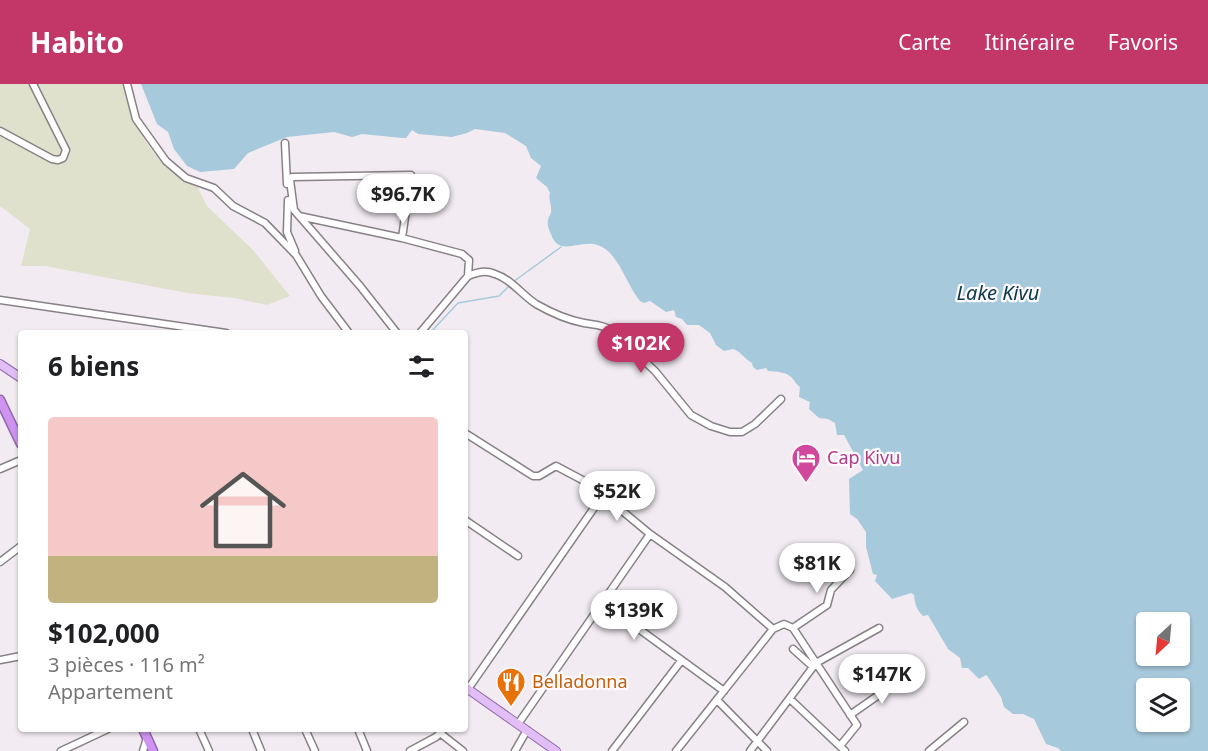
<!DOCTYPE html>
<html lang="fr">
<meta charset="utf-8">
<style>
:root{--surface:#fff;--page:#f6f6f6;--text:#202124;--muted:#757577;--line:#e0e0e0;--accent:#c33668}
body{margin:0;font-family:"Noto Sans",sans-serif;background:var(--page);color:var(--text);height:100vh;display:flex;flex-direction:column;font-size:22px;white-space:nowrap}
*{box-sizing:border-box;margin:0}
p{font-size:20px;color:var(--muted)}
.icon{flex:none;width:33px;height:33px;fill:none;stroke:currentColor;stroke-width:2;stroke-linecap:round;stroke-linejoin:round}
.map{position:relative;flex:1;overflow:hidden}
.drawer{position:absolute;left:18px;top:246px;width:450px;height:402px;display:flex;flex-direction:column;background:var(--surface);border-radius:6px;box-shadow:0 2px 4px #0004}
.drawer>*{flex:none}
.needle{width:39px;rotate:206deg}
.buttons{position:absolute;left:1136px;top:528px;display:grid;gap:12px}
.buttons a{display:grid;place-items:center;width:54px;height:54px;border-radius:6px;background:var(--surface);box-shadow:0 2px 4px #0004;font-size:30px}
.price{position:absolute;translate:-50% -51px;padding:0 14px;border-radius:21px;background:#fff;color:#222;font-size:20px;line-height:39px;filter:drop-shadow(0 2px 3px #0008)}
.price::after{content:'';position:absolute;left:50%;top:36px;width:18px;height:14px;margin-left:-9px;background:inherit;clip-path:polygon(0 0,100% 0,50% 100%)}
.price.selected{background:var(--accent);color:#fff}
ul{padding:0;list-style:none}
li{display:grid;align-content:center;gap:12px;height:318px;padding:0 30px}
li+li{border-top:2px solid var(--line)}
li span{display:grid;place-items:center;height:186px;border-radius:6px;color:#555}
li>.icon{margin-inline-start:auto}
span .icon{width:108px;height:108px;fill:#fffc;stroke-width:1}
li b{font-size:26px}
h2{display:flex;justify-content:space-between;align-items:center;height:72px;padding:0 30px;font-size:26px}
header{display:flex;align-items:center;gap:36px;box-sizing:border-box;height:84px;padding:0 30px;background:var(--accent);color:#fff}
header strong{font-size:28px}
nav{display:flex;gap:33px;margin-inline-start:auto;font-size:21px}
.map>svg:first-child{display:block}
.green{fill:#e0e1cc}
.water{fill:#a7c9dc;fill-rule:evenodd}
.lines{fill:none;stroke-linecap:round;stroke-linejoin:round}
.stream{stroke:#a7c9dc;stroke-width:1.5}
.minor-casing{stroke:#878186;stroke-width:9}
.major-casing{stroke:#8e67a4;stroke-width:10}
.highway-casing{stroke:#8e67a4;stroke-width:11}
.minor{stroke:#fff;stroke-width:6}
.major{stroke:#e2bef7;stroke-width:8}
.highway{stroke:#ce93f1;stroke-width:8}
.labels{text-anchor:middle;stroke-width:4.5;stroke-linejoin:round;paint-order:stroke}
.hotel-label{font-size:18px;fill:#b23c85;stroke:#fffafe;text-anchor:start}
.food-label{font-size:18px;fill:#c56008;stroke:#fffafe;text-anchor:start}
.water-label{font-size:20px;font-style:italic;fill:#09384d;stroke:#fffafe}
</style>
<header>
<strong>Habito</strong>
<nav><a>Carte</a><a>Itinéraire</a><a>Favoris</a></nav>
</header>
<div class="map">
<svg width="1208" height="667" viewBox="0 0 1208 667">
<rect width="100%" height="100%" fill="#f2ecf2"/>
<path class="green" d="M 0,0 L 123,0 C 126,12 129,25 134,36 C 146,62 169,94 197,102 L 207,122 L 253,166 L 290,212 L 267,221 L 234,214 L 187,209 L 45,182 L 21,182 L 30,145 L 0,122 Z"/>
<path class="water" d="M 141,0 L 1208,0 L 1208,667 L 1061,667 L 1058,664 L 1046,660 L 1034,635 L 1023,630 L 1013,630 L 1004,623 L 1001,613 L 988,593 L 986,591 L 979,595 L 968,584 L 962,584 L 960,574 L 948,565 L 928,531 L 923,532 C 916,525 915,520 914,511 L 911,509 L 892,515 L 875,497 L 877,491 L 873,490 L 866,463 L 866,448 L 857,435 L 850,430 L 849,395 L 863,386 L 844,351 L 837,351 L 835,339 L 828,335 L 819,334 L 809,325 L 810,318 L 799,313 L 800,303 C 797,301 795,298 793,295 C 787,287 776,288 768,287 L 766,284 L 757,286 L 753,283 L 752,279 C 744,275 742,268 733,265 L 724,267 L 716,261 L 710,249 L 699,241 L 687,241 L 682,235 L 676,233 L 674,226 L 666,228 L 650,217 L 644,219 L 640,217 C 627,202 619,170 600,162 C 582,153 559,175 551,150 C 549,146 547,141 548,136 C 548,133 551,131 551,128 C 552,121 548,116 550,109 L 547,103 L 536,94 L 541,82 L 531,74 L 526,62 L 505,49 L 475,45 L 467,49 L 452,53 L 418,50 L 412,46 L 406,54 L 402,54 L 362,50 L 352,53 L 334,48 L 287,53 L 248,69 L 234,85 L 200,88 L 187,82 L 174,65 L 168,48 L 157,40 ZM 1146,538 L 1179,538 L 1179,572 L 1146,572 ZM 1146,604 L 1179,604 L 1179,638 L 1146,638 Z"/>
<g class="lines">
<path class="stream" d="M 513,198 L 561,163
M 430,249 L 458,219 L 499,212 L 510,201"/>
<g class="minor-casing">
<path id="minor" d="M 127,0 L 136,35 L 166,77 L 186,94 L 214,104 L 233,122 L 265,139 L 296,171 L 321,212 L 349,249
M 0,47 L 52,75 L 58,76 L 63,74 L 66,66 L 33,0
M 285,59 L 287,100
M 288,116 L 287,148 L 295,167
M 299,132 L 402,154 L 462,170 L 469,176 L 468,192
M 0,216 L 226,249
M 397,249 L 360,202 L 294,126 L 290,96 L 292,93 L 411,91 L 402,154
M 420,249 L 468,192 C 478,188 485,186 495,190 C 511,195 522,211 536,220 C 550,228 568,236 584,239 C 594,241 601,240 611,246 L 655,287 L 691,331 L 711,342 L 730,348 L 742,348 L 755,340 L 781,315
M 465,349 L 533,392 L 539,392 L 556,382 L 588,399 L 603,411 L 650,450 L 725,503 L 773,545
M 0,385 L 21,376
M 465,436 L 518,472
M 0,478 L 21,462
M 602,518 L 724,607
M 793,544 L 827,521 L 831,506 L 850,486
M 793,565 L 813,583
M 0,576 L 21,572
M 468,605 L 603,411
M 790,615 L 845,667
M 717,616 L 767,667
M 850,631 L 903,594
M 518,640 L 650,450
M 199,645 L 209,667
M 252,645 L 261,667
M 305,645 L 315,667
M 358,645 L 367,667
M 440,649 L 463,667
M 61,667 L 108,645
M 143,667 L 147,654
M 410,667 L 436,653 L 444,645
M 515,667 L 527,646
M 612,667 L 681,577
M 676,667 L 773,545 L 784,540 L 793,544 L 857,641 L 840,662
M 750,667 L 816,579 L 879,544
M 929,667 L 964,638"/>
</g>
<g class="major-casing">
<path id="major" d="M 0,280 L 21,294
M 465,603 L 556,667"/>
</g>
<g class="highway-casing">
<path id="highway" d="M 0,316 L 21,360
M 143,645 L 153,667"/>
</g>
<use href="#minor" class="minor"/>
<use href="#major" class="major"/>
<use href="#highway" class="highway"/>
</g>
<defs>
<g id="hotel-pin" transform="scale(1.5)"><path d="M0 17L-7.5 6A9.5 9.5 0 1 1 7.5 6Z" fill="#d1479c" stroke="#fffafe"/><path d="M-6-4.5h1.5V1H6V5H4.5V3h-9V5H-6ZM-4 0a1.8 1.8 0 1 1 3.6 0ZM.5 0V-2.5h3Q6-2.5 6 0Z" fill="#fff"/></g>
<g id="restaurant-pin" transform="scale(1.5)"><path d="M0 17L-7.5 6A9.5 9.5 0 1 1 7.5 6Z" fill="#e8710a" stroke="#fffafe"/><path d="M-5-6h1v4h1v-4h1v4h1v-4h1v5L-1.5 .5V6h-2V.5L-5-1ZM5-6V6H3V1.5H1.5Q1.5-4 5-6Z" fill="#fff"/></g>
</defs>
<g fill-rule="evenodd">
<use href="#hotel-pin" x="806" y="374"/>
<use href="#restaurant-pin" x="511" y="598"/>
</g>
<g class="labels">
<g class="hotel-label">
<text x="827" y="380">Cap Kivu</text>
</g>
<g class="food-label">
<text x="532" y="604">Belladonna</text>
</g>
<g class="water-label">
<text x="998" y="216">Lake Kivu</text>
</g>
</g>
</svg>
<div class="buttons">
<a><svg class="needle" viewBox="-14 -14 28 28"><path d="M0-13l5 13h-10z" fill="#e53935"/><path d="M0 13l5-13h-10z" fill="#757577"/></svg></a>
<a><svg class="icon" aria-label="layers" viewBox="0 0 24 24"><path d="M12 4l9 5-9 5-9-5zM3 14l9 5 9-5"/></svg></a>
</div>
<b class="price" style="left:403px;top:141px">$96.7K</b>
<b class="price selected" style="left:641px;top:290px">$102K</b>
<b class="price" style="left:617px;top:438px">$52K</b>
<b class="price" style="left:817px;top:510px">$81K</b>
<b class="price" style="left:634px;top:557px">$139K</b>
<b class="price" style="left:882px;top:621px">$147K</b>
<section class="drawer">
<h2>6 biens<svg class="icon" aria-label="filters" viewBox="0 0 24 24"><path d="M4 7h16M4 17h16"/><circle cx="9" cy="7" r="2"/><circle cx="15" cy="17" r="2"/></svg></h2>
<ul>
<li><span style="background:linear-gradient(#f6c9c9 75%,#c2b280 0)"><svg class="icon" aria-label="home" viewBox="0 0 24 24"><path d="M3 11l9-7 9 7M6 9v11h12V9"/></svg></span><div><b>$102,000</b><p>3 pièces · 116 m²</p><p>Appartement</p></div></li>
</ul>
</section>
</div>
